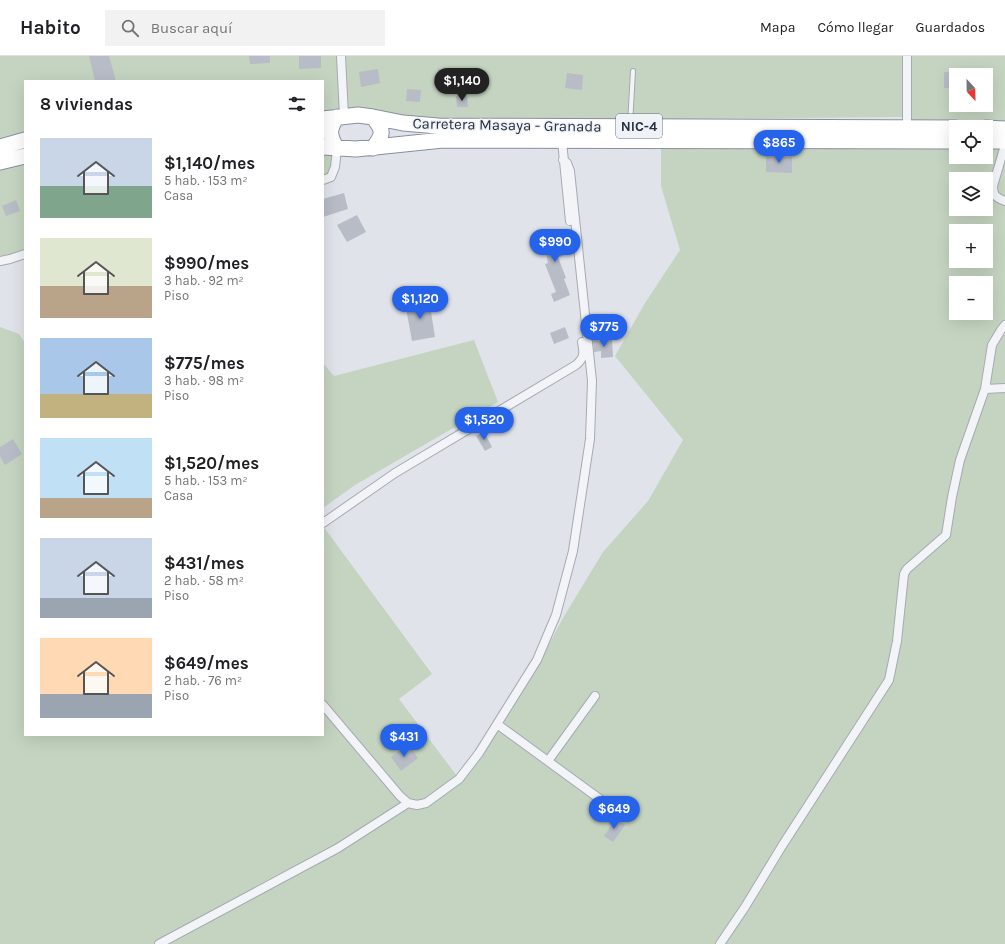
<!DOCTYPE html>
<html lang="es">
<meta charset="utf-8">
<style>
:root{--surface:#fff;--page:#f2f2f2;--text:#202124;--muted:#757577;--line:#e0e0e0;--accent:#2563eb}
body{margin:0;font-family:Karla,sans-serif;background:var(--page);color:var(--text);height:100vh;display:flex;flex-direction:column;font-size:15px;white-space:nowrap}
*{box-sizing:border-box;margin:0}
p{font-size:13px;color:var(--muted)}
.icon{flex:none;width:22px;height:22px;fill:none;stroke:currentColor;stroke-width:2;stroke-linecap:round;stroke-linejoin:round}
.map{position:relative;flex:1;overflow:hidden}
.side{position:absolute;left:24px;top:24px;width:300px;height:656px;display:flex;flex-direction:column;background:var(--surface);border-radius:0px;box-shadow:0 4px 16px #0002}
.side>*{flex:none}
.needle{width:26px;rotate:158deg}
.tools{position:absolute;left:949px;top:12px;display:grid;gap:8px}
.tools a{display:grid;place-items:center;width:44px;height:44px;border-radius:0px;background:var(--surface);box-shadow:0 4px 16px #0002;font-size:20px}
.price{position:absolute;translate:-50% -34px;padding:0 9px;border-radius:14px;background:var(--accent);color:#fff;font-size:13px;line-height:26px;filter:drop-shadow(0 1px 2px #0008)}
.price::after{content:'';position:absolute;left:50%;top:24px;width:12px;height:9px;margin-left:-6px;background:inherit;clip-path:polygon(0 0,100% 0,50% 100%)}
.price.on{background:#222;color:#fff}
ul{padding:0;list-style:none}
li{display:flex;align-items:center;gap:12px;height:100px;padding:0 16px}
li span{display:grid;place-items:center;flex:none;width:112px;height:80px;border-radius:0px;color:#555}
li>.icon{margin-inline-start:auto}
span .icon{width:48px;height:48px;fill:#fffc;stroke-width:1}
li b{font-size:17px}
h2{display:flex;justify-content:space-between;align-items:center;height:48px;padding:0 16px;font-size:17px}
header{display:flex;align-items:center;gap:24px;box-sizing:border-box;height:56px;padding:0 20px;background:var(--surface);border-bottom:1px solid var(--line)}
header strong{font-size:19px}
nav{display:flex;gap:22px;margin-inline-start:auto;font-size:14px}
.search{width:280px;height:36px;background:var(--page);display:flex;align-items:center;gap:10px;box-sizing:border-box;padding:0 14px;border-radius:0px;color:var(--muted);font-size:15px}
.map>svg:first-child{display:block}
.green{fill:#c5d4c1;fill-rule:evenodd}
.building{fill:#b7bcc6}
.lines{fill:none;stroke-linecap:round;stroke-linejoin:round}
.lane-casing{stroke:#a5aab3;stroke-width:6}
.street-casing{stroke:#a5aab3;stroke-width:10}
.highway-casing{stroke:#8790a0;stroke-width:17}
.lane{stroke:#f3f4f7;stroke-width:4}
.street{stroke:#f3f4f7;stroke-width:8}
.highway{stroke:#fff;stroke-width:15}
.labels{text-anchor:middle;stroke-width:3;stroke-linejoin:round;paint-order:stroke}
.shield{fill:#eff2f7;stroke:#646a78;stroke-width:1}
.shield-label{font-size:14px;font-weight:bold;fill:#283041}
.street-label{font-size:15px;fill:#283041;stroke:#eff2f7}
</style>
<header>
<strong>Habito</strong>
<div class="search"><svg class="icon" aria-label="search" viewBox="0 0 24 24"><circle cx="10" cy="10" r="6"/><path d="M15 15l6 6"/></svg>Buscar aquí</div>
<nav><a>Mapa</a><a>Cómo llegar</a><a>Guardados</a></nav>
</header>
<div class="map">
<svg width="1005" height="888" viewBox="0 0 1005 888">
<rect width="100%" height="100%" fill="#e0e3e9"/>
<path class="green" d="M 0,0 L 1005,0 L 1005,73 L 986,71 L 907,71 L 907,61 L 429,65 L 344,60 L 323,63 L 323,25 L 25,25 L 25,84 L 0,91 ZM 956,19 L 986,19 L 986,49 L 956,49 Z
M 661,85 L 956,85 L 956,101 L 986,101 L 986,85 L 1005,85 L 1005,888 L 0,888 L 0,271 L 19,278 L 25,287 L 25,679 L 323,679 L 323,470 L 432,618 L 399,643 L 457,720 L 520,635 L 530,624 L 563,562 L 603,496 L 648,445 L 683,384 L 615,300 L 645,247 L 680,194 L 661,130 ZM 956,123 L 986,123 L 986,153 L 956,153 ZM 956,175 L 986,175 L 986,205 L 956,205 ZM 956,227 L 986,227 L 986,257 L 956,257 Z
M 323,91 L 337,93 L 335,111 L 323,124 Z
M 25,100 L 25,198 L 0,205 L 0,106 Z
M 474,284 L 498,346 L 355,429 L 323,452 L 323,307 L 334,320 Z"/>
<path class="building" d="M 89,0 L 109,0 L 116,25 L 95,25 Z
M 249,0 L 270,0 L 270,7 L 250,8 Z
M 299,0 L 321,0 L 321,12 L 299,13 Z
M 378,13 L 380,27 L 361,31 L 359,16 Z
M 438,13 L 448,13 L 448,27 L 438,27 Z
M 944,16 L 956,16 L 956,32 L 944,32 Z
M 567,17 L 583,19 L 582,34 L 565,32 Z
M 407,33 L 421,34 L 420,46 L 406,45 Z
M 456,40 L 467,40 L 468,51 L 457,51 Z
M 766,100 L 792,101 L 792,117 L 766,116 Z
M 344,137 L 348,153 L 323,161 L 323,143 Z
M 16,144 L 20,155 L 6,160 L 2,150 Z
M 357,159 L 366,176 L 347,186 L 337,169 Z
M 559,173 L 562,182 L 559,183 L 563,200 L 558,201 L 566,222 L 564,223 L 570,239 L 554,246 L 551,238 L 556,236 L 545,208 L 548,207 L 544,187 L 539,188 L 537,180 Z
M 429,243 L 435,281 L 412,285 L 405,247 Z
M 565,271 L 569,282 L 554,288 L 550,277 Z
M 597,282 L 598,285 L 612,284 L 613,301 L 601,302 L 601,295 L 594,296 L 593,283 Z
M 484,376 L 492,391 L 485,395 L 476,380 Z
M 13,383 L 22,398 L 5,409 L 0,400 L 0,391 Z
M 408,688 L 418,702 L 401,715 L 391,701 Z
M 616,763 L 625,769 L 613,786 L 604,780 Z"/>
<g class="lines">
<g class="lane-casing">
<path id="lane" d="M 630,68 L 633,15"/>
</g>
<g class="street-casing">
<path id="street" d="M 341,0 L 344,60
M 907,0 L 907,71
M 562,85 L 570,165
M 1005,89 L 993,130 C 993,139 996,142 1005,145
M 323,124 L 331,121 L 335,111 L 337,93
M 0,205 L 10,203 L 25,198
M 985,333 L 1005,332
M 323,467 L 395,417 L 576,309 C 585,301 584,297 582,286
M 323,649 L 400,740 L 408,747 L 417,749 L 426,747 L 459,723 L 479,697 L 537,604 L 556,559 L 573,495 L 590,383 L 592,325 L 570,115 L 567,107 L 563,104
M 497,668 L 608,749
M 548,705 L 595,640
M 159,888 L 338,792 L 408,747
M 720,888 L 745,851 L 782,790 L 889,624 L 897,585 L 904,518 L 907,513 L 946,479 L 952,441 L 960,404 L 985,333 L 992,289 L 1001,274 L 1005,269"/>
</g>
<g class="highway-casing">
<path id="highway" d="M 373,61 C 384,75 384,78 373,92
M 323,63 L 358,59 L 373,61 L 403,67 L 438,70 L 956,72
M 986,72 L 1005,73
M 986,85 L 1005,85
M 0,91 L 25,84
M 323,91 L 356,93 L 443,84 L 956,85
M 337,93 C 329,79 328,74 337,61
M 0,106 L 25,100"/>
</g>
<use href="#lane" class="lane"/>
<use href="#street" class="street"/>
<use href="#highway" class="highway"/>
</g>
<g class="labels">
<rect class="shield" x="616" y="58" width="46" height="24" rx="3"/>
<g class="shield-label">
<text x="639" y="75">NIC-4</text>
</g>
<g class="street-label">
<text transform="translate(507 69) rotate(1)" y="5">Carretera Masaya - Granada</text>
</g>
</g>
</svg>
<div class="tools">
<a><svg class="needle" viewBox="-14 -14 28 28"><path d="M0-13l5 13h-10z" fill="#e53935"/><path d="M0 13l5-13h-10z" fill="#757577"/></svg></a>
<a><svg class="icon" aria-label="locate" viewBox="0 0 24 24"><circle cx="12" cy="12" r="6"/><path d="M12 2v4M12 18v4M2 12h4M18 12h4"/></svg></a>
<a><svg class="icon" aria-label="layers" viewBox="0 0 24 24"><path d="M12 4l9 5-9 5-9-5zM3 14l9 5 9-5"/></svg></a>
<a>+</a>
<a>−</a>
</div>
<b class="price on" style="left:462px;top:46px">$1,140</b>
<b class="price" style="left:779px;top:108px">$865</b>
<b class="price" style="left:555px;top:207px">$990</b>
<b class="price" style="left:420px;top:264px">$1,120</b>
<b class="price" style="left:604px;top:292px">$775</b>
<b class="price" style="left:484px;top:385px">$1,520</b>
<b class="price" style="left:404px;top:702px">$431</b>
<b class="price" style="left:614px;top:774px">$649</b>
<section class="side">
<h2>8 viviendas<svg class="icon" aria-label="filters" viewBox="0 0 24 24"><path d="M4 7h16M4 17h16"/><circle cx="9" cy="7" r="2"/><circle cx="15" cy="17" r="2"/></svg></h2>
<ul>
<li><span style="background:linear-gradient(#c9d6e8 60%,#7fa58c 0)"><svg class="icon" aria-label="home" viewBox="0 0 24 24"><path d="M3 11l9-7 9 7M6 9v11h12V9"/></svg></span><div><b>$1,140/mes</b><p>5 hab. · 153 m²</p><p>Casa</p></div></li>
<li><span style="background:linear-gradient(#dfe7d0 60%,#b9a48a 0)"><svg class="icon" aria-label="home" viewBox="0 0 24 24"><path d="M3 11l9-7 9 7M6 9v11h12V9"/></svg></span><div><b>$990/mes</b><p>3 hab. · 92 m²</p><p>Piso</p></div></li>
<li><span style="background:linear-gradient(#a9c7e8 70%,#c2b280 0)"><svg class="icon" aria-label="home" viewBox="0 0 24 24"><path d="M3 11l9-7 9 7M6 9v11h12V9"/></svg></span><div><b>$775/mes</b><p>3 hab. · 98 m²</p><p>Piso</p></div></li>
<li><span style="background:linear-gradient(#bfe0f5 75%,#b9a48a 0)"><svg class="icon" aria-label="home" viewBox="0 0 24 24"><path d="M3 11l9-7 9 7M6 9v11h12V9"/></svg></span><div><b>$1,520/mes</b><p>5 hab. · 153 m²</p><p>Casa</p></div></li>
<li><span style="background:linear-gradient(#c9d6e8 75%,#9aa5b1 0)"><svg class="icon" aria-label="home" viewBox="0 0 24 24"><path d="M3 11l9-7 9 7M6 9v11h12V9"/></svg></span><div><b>$431/mes</b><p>2 hab. · 58 m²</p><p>Piso</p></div></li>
<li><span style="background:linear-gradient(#ffd9b3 70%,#9aa5b1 0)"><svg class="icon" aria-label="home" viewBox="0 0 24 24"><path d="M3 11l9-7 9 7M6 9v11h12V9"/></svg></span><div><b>$649/mes</b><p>2 hab. · 76 m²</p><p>Piso</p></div></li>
</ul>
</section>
</div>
